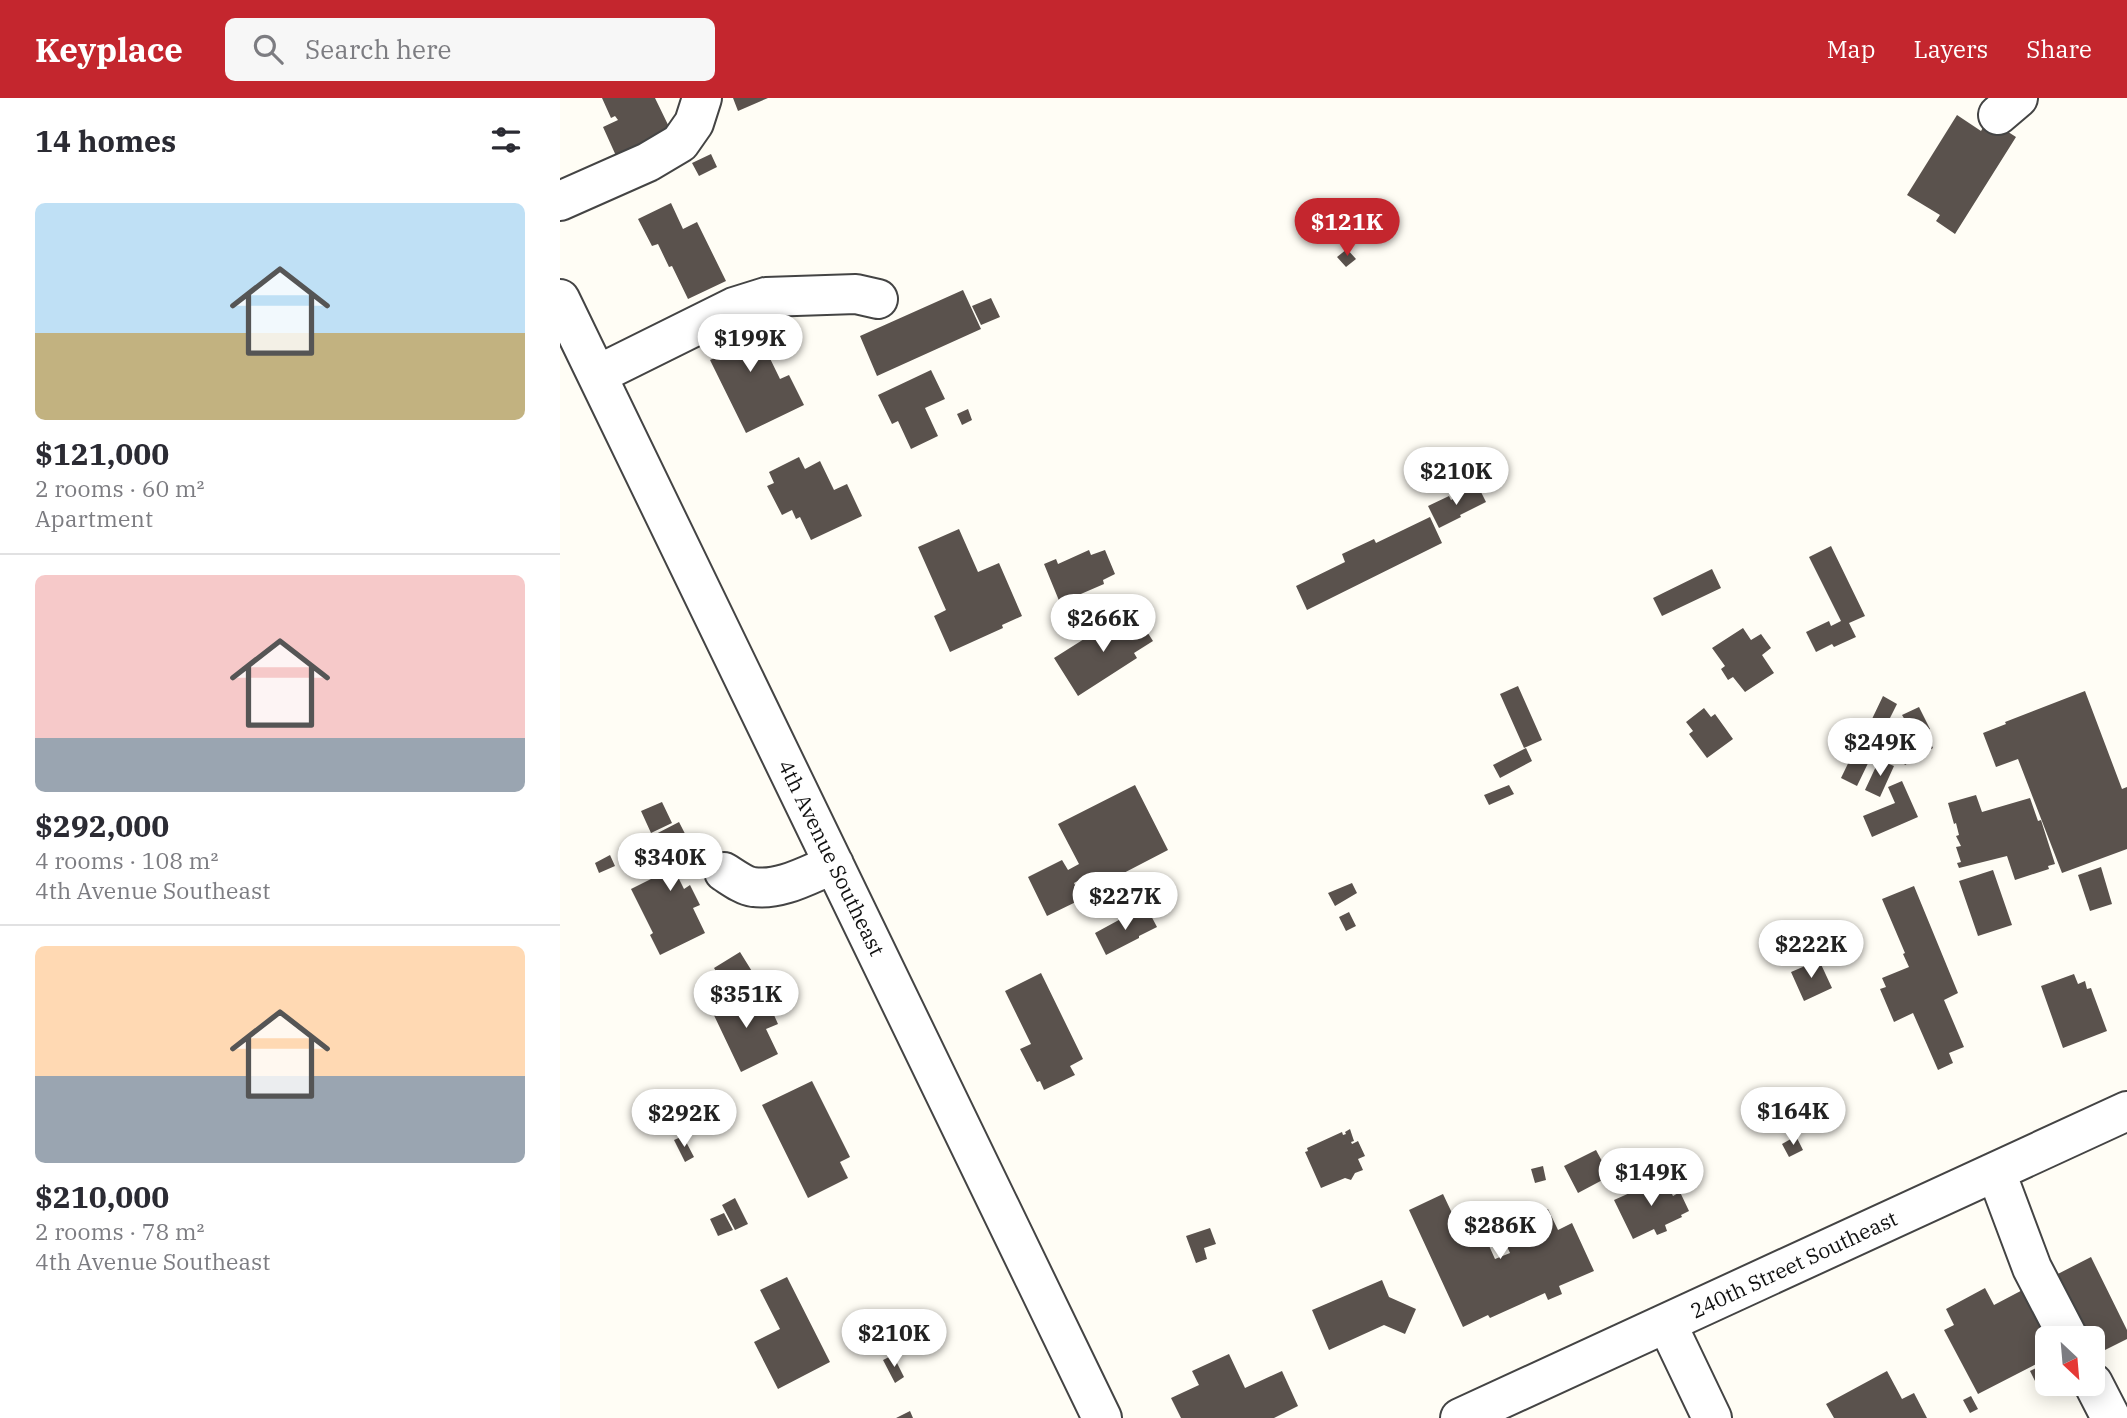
<!DOCTYPE html>
<meta charset="utf-8">
<style>
:root{--surface:#fff;--page:#f7f7f7;--text:#2b2b33;--muted:#7c7c81;--line:#e1e1e2;--accent:#c4262e}
body{margin:0;font-family:"IBM Plex Serif",serif;background:var(--page);color:var(--text);height:100vh;display:flex;flex-direction:column;font-size:26px;white-space:nowrap}
*{box-sizing:border-box;margin:0}
p{font-size:23px;color:var(--muted)}
.icon{flex:none;width:38px;height:38px;fill:none;stroke:currentColor;stroke-width:2;stroke-linecap:round;stroke-linejoin:round}
.map{position:relative;flex:1;overflow:hidden}
.side{display:flex;flex-direction:column;background:var(--surface);width:560px}
.side>*{flex:none}
.needle{width:46px;rotate:154deg}
.controls{position:absolute;left:1475px;top:1228px;display:grid;gap:14px}
.controls a{display:grid;place-items:center;width:70px;height:70px;border-radius:10px;background:var(--surface);box-shadow:0 4px 18px #0003;font-size:35px}
.price{position:absolute;translate:-50% -60px;padding:0 16px;border-radius:24px;background:#fff;color:#222;font-size:23px;line-height:46px;filter:drop-shadow(0 2px 4px #0008)}
.price::after{content:'';position:absolute;left:50%;top:42px;width:21px;height:16px;margin-left:-10px;background:inherit;clip-path:polygon(0 0,100% 0,50% 100%)}
.price.on{background:var(--accent);color:#fff}
ul{padding:0;list-style:none}
li{display:grid;align-content:center;gap:14px;height:371px;padding:0 35px}
li+li{border-top:2px solid var(--line)}
li span{display:grid;place-items:center;height:217px;border-radius:10px;color:#555}
li>.icon{margin-inline-start:auto}
span .icon{width:126px;height:126px;fill:#fffc;stroke-width:1}
li b{font-size:30px}
h2{display:flex;justify-content:space-between;align-items:center;height:84px;padding:0 35px;font-size:30px}
header{display:flex;align-items:center;gap:42px;box-sizing:border-box;height:98px;padding:0 35px;background:var(--accent);color:#fff}
header strong{font-size:33px}
nav{display:flex;gap:38px;margin-inline-start:auto;font-size:24px}
.search{width:490px;height:63px;background:var(--page);display:flex;align-items:center;gap:18px;box-sizing:border-box;padding:0 24px;border-radius:10px;color:var(--muted);font-size:26px}
main{display:flex;flex:1;min-height:0}
.map>svg:first-child{display:block}
.building{fill:#5a524d}
.lines{fill:none;stroke-linecap:round;stroke-linejoin:round}
.minor-casing{stroke:#444;stroke-width:42}
.minor{stroke:#fff;stroke-width:38}
.labels{text-anchor:middle;stroke-width:7;stroke-linejoin:round;paint-order:stroke}
.street-label{font-size:21px;fill:#111;stroke:#fff}
</style>
<header>
<strong>Keyplace</strong>
<div class="search"><svg class="icon" aria-label="search" viewBox="0 0 24 24"><circle cx="10" cy="10" r="6"/><path d="M15 15l6 6"/></svg>Search here</div>
<nav><a>Map</a><a>Layers</a><a>Share</a></nav>
</header>
<main>
<section class="side">
<h2>14 homes<svg class="icon" aria-label="filters" viewBox="0 0 24 24"><path d="M4 7h16M4 17h16"/><circle cx="9" cy="7" r="2"/><circle cx="15" cy="17" r="2"/></svg></h2>
<ul>
<li><span style="background:linear-gradient(#bfe0f5 60%,#c2b280 0)"><svg class="icon" aria-label="home" viewBox="0 0 24 24"><path d="M3 11l9-7 9 7M6 9v11h12V9"/></svg></span><div><b>$121,000</b><p>2 rooms · 60 m²</p><p>Apartment</p></div></li>
<li><span style="background:linear-gradient(#f6c9c9 75%,#9aa5b1 0)"><svg class="icon" aria-label="home" viewBox="0 0 24 24"><path d="M3 11l9-7 9 7M6 9v11h12V9"/></svg></span><div><b>$292,000</b><p>4 rooms · 108 m²</p><p>4th Avenue Southeast</p></div></li>
<li><span style="background:linear-gradient(#ffd9b3 60%,#9aa5b1 0)"><svg class="icon" aria-label="home" viewBox="0 0 24 24"><path d="M3 11l9-7 9 7M6 9v11h12V9"/></svg></span><div><b>$210,000</b><p>2 rooms · 78 m²</p><p>4th Avenue Southeast</p></div></li>
</ul>
</section>
<div class="map">
<svg width="1567" height="1320" viewBox="0 0 1567 1320">
<rect width="100%" height="100%" fill="#fffdf5"/>
<path class="building" d="M 42,0 L 95,0 L 112,35 L 57,60 L 43,29 L 58,22 L 55,18 L 51,20 Z
M 173,0 L 208,0 L 178,13 Z
M 1397,17 L 1421,33 L 1428,21 L 1456,39 L 1395,136 L 1376,123 L 1380,117 L 1347,97 Z
M 151,56 L 157,69 L 139,78 L 132,65 Z
M 111,105 L 123,131 L 137,124 L 166,183 L 128,201 L 112,168 L 109,169 L 98,146 L 92,148 L 78,121 Z
M 787,151 L 796,161 L 786,169 L 777,159 Z
M 403,192 L 421,231 L 317,278 L 300,238 Z
M 431,200 L 440,219 L 421,227 L 412,208 Z
M 187,213 L 220,281 L 229,277 L 244,307 L 186,335 L 150,262 L 157,259 L 144,234 Z
M 215,224 L 219,231 L 204,239 L 200,231 Z
M 371,272 L 385,301 L 365,310 L 378,338 L 351,351 L 338,323 L 332,326 L 318,297 Z
M 408,311 L 412,322 L 402,327 L 397,316 Z
M 239,359 L 245,371 L 260,363 L 274,392 L 287,386 L 302,418 L 251,442 L 240,419 L 236,421 L 232,412 L 222,417 L 207,388 L 214,385 L 209,374 Z
M 918,388 L 926,404 L 900,417 L 901,419 L 879,430 L 868,408 L 889,398 L 891,402 Z
M 870,419 L 882,445 L 747,512 L 736,488 L 785,464 L 782,456 L 814,441 L 816,445 Z
M 399,431 L 418,474 L 439,465 L 462,518 L 442,527 L 443,530 L 390,554 L 374,518 L 386,512 L 358,449 Z
M 1271,448 L 1305,518 L 1289,525 L 1296,539 L 1274,549 L 1272,546 L 1256,554 L 1246,534 L 1269,523 L 1271,528 L 1281,523 L 1249,459 Z
M 529,452 L 531,457 L 545,452 L 555,476 L 543,482 L 544,486 L 500,505 L 484,466 L 496,461 L 498,466 Z
M 1152,471 L 1161,490 L 1102,518 L 1093,500 Z
M 575,515 L 593,543 L 574,555 L 577,560 L 518,598 L 494,560 L 551,524 L 554,529 Z
M 1183,530 L 1191,542 L 1201,536 L 1211,550 L 1202,557 L 1214,575 L 1185,594 L 1173,579 L 1168,582 L 1161,571 L 1165,568 L 1152,550 Z
M 958,588 L 982,642 L 964,650 L 940,596 Z
M 1525,593 L 1562,691 L 1567,689 L 1567,751 L 1502,775 L 1458,661 L 1436,669 L 1423,635 L 1446,626 L 1445,624 Z
M 1323,598 L 1337,606 L 1322,636 L 1337,643 L 1333,654 L 1317,647 L 1315,651 L 1301,644 Z
M 1359,609 L 1370,631 L 1339,647 L 1332,628 L 1345,622 L 1342,617 Z
M 1144,610 L 1151,619 L 1155,616 L 1173,641 L 1147,660 L 1129,636 L 1133,633 L 1126,624 Z
M 1368,640 L 1373,650 L 1345,667 L 1339,658 Z
M 1296,649 L 1312,657 L 1297,688 L 1281,680 Z
M 966,650 L 972,663 L 940,680 L 933,667 Z
M 1319,662 L 1334,668 L 1320,699 L 1305,692 Z
M 1342,683 L 1358,719 L 1312,739 L 1303,718 L 1335,705 L 1328,689 Z
M 575,687 L 608,752 L 531,792 L 525,779 L 514,785 L 522,801 L 487,818 L 468,779 L 502,762 L 508,772 L 519,766 L 498,726 Z
M 949,687 L 954,696 L 929,707 L 924,697 Z
M 1416,697 L 1422,714 L 1470,700 L 1478,723 L 1481,722 L 1495,766 L 1488,768 L 1489,771 L 1455,782 L 1447,758 L 1399,770 L 1397,765 L 1401,764 L 1396,749 L 1401,748 L 1396,738 L 1399,737 L 1396,725 L 1394,726 L 1388,705 Z
M 102,704 L 112,725 L 91,735 L 81,713 Z
M 119,724 L 139,763 L 116,775 L 124,791 L 130,787 L 140,807 L 133,810 L 145,835 L 100,857 L 90,837 L 93,835 L 71,791 L 107,773 L 90,739 Z
M 50,757 L 55,768 L 39,775 L 35,765 Z
M 1541,769 L 1552,806 L 1530,813 L 1518,777 Z
M 1433,772 L 1452,827 L 1418,838 L 1399,783 Z
M 792,785 L 797,795 L 775,808 L 768,795 Z
M 1354,788 L 1398,895 L 1384,902 L 1404,949 L 1389,955 L 1393,965 L 1378,972 L 1353,915 L 1334,924 L 1320,891 L 1326,889 L 1322,880 L 1349,869 L 1343,856 L 1345,855 L 1322,801 Z
M 588,812 L 597,829 L 579,838 L 579,840 L 546,857 L 535,835 L 568,817 L 570,821 Z
M 789,814 L 796,828 L 786,833 L 779,819 Z
M 180,854 L 198,883 L 171,899 L 154,870 Z
M 1259,862 L 1272,890 L 1244,903 L 1231,874 Z
M 481,875 L 523,961 L 510,968 L 515,977 L 484,992 L 480,983 L 477,984 L 460,951 L 471,946 L 445,893 Z
M 1514,876 L 1518,886 L 1525,883 L 1527,891 L 1531,890 L 1547,933 L 1503,950 L 1481,888 Z
M 187,893 L 198,914 L 210,908 L 218,926 L 206,931 L 218,956 L 181,974 L 151,911 Z
M 252,983 L 290,1059 L 280,1064 L 288,1080 L 248,1100 L 202,1007 Z
M 790,1031 L 794,1043 L 791,1044 L 792,1046 L 798,1043 L 805,1058 L 798,1061 L 803,1072 L 795,1075 L 791,1082 L 785,1080 L 761,1090 L 745,1054 L 748,1053 L 747,1050 L 782,1034 L 783,1037 L 786,1036 L 785,1034 Z
M 123,1038 L 134,1059 L 125,1064 L 114,1042 Z
M 1236,1038 L 1243,1052 L 1229,1059 L 1222,1046 Z
M 1036,1052 L 1050,1078 L 1018,1095 L 1004,1068 Z
M 1052,1056 L 1060,1071 L 1052,1076 L 1044,1060 Z
M 983,1068 L 986,1082 L 975,1085 L 971,1071 Z
M 1098,1075 L 1101,1081 L 1104,1080 L 1113,1098 L 1120,1094 L 1129,1113 L 1121,1117 L 1122,1119 L 1105,1127 L 1107,1133 L 1097,1137 L 1094,1131 L 1073,1141 L 1054,1102 L 1092,1085 L 1089,1079 Z
M 883,1096 L 908,1149 L 926,1141 L 935,1161 L 950,1155 L 940,1133 L 988,1111 L 998,1132 L 1012,1125 L 1034,1173 L 999,1188 L 1002,1196 L 988,1202 L 985,1195 L 930,1220 L 928,1217 L 903,1229 L 849,1112 Z
M 175,1100 L 188,1126 L 175,1132 L 162,1107 Z
M 164,1115 L 173,1132 L 158,1138 L 150,1121 Z
M 650,1130 L 656,1146 L 644,1150 L 647,1161 L 636,1165 L 626,1138 Z
M 1531,1159 L 1567,1232 L 1567,1241 L 1533,1258 L 1533,1241 L 1518,1241 L 1488,1181 Z
M 227,1179 L 270,1264 L 218,1291 L 194,1244 L 220,1231 L 200,1192 Z
M 822,1182 L 829,1199 L 856,1211 L 845,1236 L 824,1227 L 769,1252 L 752,1212 Z
M 1472,1187 L 1488,1241 L 1488,1260 L 1418,1296 L 1384,1232 L 1394,1227 L 1386,1211 L 1425,1190 L 1434,1207 Z
M 669,1256 L 685,1290 L 722,1273 L 738,1308 L 714,1320 L 621,1320 L 611,1300 L 639,1287 L 632,1273 Z
M 333,1257 L 344,1279 L 335,1285 L 323,1262 Z
M 1484,1266 L 1488,1272 L 1488,1282 L 1477,1287 L 1470,1273 Z
M 1327,1273 L 1342,1301 L 1354,1295 L 1367,1320 L 1274,1320 L 1266,1306 Z
M 1411,1298 L 1418,1311 L 1410,1315 L 1403,1302 Z
M 350,1313 L 353,1320 L 336,1320 Z"/>
<g class="lines">
<g class="minor-casing">
<path id="minor" d="M 1438,17 L 1458,0
M 0,103 L 88,64 L 120,45 L 134,25 L 142,0
M 0,201 L 542,1320
M 37,277 L 174,209 L 206,199 L 296,196 L 318,201
M 164,774 C 172,779 184,788 193,789 C 221,793 249,776 274,766
M 1436,1074 L 1472,1170 L 1509,1241
M 1107,1226 L 1152,1320
M 1533,1285 L 1551,1320
M 900,1320 L 1567,1013"/>
</g>
<use href="#minor" class="minor"/>
</g>
<g class="labels">
<g class="street-label">
<text transform="translate(271 760) rotate(64)" y="7">4th Avenue Southeast</text>
<text transform="translate(1234 1167) rotate(-25)" y="7">240th Street Southeast</text>
</g>
</g>
</svg>
<div class="controls">
<a><svg class="needle" viewBox="-14 -14 28 28"><path d="M0-13l5 13h-10z" fill="#e53935"/><path d="M0 13l5-13h-10z" fill="#7c7c81"/></svg></a>
</div>
<b class="price on" style="left:787px;top:160px">$121K</b>
<b class="price" style="left:190px;top:276px">$199K</b>
<b class="price" style="left:896px;top:409px">$210K</b>
<b class="price" style="left:543px;top:556px">$266K</b>
<b class="price" style="left:1320px;top:680px">$249K</b>
<b class="price" style="left:110px;top:795px">$340K</b>
<b class="price" style="left:565px;top:834px">$227K</b>
<b class="price" style="left:1251px;top:882px">$222K</b>
<b class="price" style="left:186px;top:932px">$351K</b>
<b class="price" style="left:1233px;top:1049px">$164K</b>
<b class="price" style="left:124px;top:1051px">$292K</b>
<b class="price" style="left:1091px;top:1110px">$149K</b>
<b class="price" style="left:940px;top:1163px">$286K</b>
<b class="price" style="left:334px;top:1271px">$210K</b>
</div>
</main>
